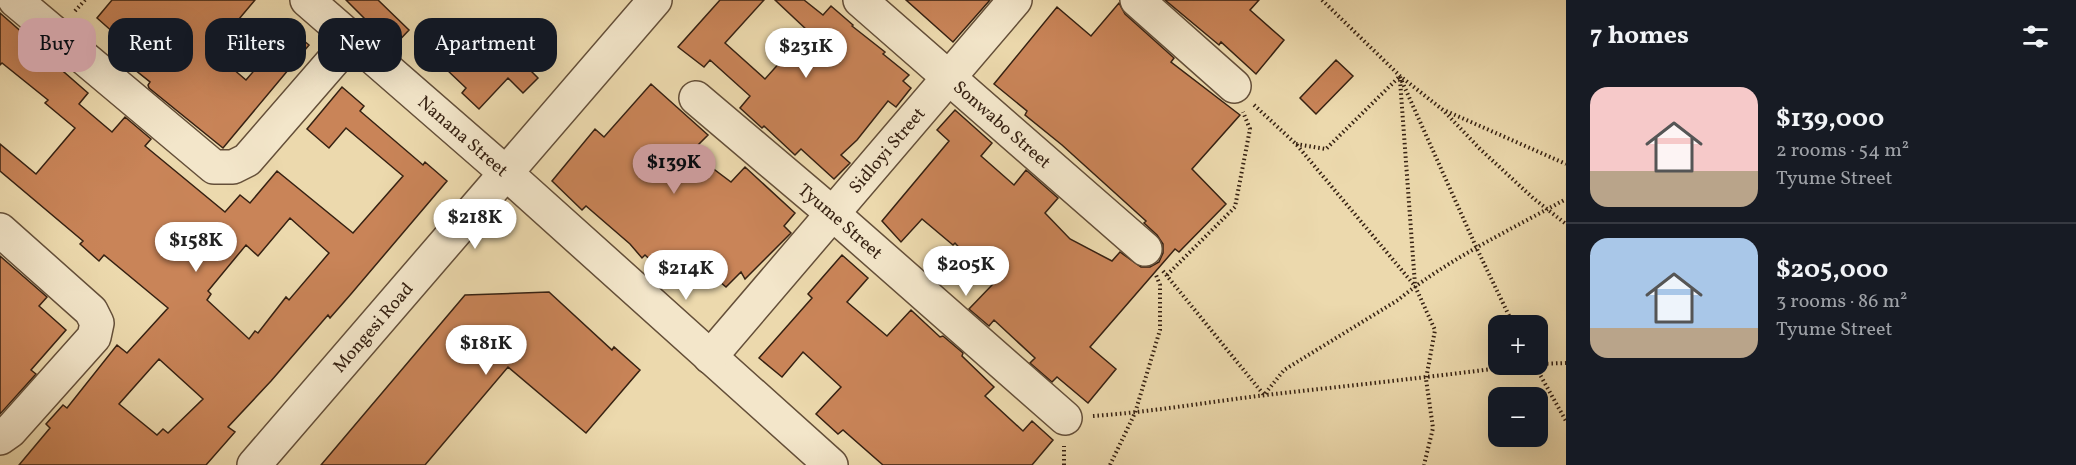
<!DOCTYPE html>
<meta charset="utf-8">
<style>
:root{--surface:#171b24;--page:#242831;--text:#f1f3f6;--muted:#9ea1a6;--line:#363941;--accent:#c59692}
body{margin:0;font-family:Vollkorn,serif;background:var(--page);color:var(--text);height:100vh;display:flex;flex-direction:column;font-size:22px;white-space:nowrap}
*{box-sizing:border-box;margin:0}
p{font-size:20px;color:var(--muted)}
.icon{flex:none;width:33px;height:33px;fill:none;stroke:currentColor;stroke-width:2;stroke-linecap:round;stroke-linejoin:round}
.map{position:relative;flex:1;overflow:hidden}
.side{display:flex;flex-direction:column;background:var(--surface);width:510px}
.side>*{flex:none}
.banner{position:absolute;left:18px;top:18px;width:570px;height:54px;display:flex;gap:12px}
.controls{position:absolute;left:1488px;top:315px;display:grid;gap:12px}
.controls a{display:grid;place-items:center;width:60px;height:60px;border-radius:12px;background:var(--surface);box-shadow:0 6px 24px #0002;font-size:30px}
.price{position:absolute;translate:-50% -51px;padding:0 14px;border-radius:21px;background:#fff;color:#222;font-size:20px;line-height:39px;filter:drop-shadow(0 2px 3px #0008)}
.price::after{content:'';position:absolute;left:50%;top:36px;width:18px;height:14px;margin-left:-9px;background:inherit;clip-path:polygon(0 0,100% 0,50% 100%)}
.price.active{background:var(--accent);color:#111}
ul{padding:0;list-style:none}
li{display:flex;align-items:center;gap:18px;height:150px;padding:0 24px}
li+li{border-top:2px solid var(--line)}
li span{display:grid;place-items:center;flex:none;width:168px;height:120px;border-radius:18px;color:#555}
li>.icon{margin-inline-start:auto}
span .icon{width:72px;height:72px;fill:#fffc;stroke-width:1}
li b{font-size:26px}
h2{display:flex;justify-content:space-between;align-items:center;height:72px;padding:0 24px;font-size:26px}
.pill{padding:0 21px;border-radius:18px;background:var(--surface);box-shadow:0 6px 24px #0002;font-size:21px;line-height:54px}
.pill.active{background:var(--accent);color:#111}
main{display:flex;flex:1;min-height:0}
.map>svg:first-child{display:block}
.building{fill:#c98458;stroke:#362112;stroke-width:1.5;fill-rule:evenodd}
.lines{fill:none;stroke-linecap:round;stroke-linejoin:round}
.minor-casing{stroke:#644f39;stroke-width:36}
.path{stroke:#362112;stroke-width:4;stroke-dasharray:1.5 3;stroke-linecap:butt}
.minor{stroke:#f3e6ca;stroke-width:33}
.labels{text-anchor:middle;stroke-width:4.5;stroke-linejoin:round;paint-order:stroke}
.street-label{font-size:18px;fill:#362112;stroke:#f3e6ca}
</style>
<main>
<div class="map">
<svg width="1566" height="465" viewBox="0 0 1566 465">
<rect width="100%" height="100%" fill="#ecd9ad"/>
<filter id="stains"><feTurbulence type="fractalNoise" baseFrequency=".00333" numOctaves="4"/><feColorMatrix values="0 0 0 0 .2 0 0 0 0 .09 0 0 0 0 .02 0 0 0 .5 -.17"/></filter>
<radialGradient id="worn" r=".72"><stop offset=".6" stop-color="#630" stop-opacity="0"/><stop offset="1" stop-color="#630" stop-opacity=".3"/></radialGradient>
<path class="building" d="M 112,0 L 255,0 L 212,51 L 246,80 L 290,29 L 309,45 L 223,148 L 149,88 L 148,85 L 150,82 L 114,53 L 123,41 L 97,18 Z
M 346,0 L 378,0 L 409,30 L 393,47 Z
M 720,0 L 764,0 L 725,43 L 765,79 L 808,31 L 775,0 L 804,0 L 823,15 L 831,6 L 853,25 L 852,26 L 885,52 L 883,54 L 909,75 L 903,81 L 911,88 L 896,107 L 888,101 L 857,140 L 841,155 L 850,163 L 834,179 L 801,149 L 795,155 L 764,126 L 762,128 L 740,108 L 750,96 L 710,60 L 704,67 L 678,47 Z
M 906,0 L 990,0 L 953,42 Z
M 1165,0 L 1259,0 L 1250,10 L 1284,40 L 1256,74 L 1221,42 L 1219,45 Z
M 1119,3 L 1125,14 L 1174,58 L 1171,62 L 1240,115 L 1192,169 L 1226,204 L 1179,252 L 1175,249 L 1090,347 L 1116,369 L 1088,403 L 1057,377 L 1052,382 L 1030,363 L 1035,358 L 994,320 L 989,326 L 969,309 L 993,284 L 955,243 L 953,245 L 922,219 L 901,242 L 882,221 L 949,141 L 937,130 L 955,110 L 992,143 L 981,156 L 1014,185 L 1026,170 L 1058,198 L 1045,213 L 1070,239 L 1112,261 L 1120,252 L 1141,267 L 1150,267 L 1159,262 L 1163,253 L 1163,244 L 1157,235 L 1144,223 L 1146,221 L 1062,145 L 1025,115 L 1027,111 L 994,84 L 1057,7 L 1091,36 Z
M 0,13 L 57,63 L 56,65 L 88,93 L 79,104 L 112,132 L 125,117 L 151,139 L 145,146 L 225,212 L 240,195 L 250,203 L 277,171 L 353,233 L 403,176 L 346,128 L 329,148 L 307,129 L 342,87 L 364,106 L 360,111 L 423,165 L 425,162 L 447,181 L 351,294 L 330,318 L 328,315 L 271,381 L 228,427 L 235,432 L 206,465 L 19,465 L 50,428 L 46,424 L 63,405 L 67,408 L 117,345 L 127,353 L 168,308 L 104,255 L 99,261 L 80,244 L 83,241 L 0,171 L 0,144 L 36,174 L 75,128 L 45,103 L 48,100 L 2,63 L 0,65 ZM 290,218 L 329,253 L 289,300 L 286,297 L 258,333 L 255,331 L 249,339 L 207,300 L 211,294 L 208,291 L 246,245 L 258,256 ZM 159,359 L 203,399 L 168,433 L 163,429 L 157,435 L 119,404 Z
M 455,20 L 488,51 L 499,39 L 538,78 L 523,93 L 508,78 L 479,109 L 462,93 L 466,88 L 426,50 Z
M 1336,60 L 1353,76 L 1316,114 L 1300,98 Z
M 651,84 L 708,135 L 691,152 L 731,182 L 745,167 L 795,213 L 784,226 L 791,233 L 745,279 L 741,272 L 726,287 L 698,263 L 677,285 L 645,255 L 642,258 L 630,244 L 586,206 L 582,210 L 552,181 L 595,129 L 604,137 Z
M 842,255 L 868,278 L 847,302 L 887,336 L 911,310 L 940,337 L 943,336 L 963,353 L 962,356 L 994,387 L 985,396 L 1023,431 L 1032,421 L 1053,440 L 1032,465 L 883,465 L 843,430 L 838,434 L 816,414 L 841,387 L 803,352 L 782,377 L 759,358 L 812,298 L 808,294 Z
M 0,256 L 47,297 L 39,306 L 66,330 L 31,370 L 36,374 L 0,414 Z
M 549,292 L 612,350 L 614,347 L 640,370 L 586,433 L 508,367 L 425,465 L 321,465 L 465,295 Z"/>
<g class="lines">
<g class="minor-casing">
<g id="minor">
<path d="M 15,0 L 214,167 L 233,167 L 247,160 L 352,39"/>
<path id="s1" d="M 307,0 L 507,174 L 831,465"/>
<path id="s2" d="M 860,0 L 1145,249"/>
<path d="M 1137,0 L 1234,86"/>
<path id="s3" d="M 696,98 L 833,214 L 1065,418"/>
<path d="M 0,230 L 91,311 L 97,323 L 94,337 L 10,431 L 0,438"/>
<path id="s4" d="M 710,357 L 1015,0"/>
<path id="s5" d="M 254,465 L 655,0"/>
</g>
</g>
<path class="path" d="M 1322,0 L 1400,76 L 1443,110 L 1480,149 L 1533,198 L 1566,224
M 75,11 L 85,0
M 1400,77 L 1477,249 L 1514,326
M 1400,80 L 1415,285
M 1254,105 L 1296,144 L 1415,286 L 1435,330 L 1426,379 L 1433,428 L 1424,465
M 1446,111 L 1566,164
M 1296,144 L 1326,149 L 1400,76
M 1163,271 L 1264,395 L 1284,370 L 1398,300 C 1448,259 1510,230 1566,199
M 1167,275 L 1235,207 L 1250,129 L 1243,112
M 1534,364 L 1566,421
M 1538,364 L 1566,363
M 1093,416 C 1151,412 1208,402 1266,395 C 1354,385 1442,376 1530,364
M 1064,465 L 1064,446
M 1110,465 L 1135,413 L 1160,330 L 1160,285 L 1156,275"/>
<use href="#minor" class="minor"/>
</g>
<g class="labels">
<g class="street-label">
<text dy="6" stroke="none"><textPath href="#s2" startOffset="189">Sonwabo Street</textPath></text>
<text dy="6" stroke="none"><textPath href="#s1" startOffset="207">Nanana Street</textPath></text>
<text dy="6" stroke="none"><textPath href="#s4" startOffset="272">Sidloyi Street</textPath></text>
<text dy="6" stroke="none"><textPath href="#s3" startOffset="190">Tyume Street</textPath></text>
<text dy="6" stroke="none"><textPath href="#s5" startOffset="182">Mongesi Road</textPath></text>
</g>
</g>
<rect width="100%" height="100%" filter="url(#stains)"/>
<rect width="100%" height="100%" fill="url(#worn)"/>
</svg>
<div class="controls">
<a>+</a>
<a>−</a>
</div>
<b class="price" style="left:806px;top:79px">$231K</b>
<b class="price active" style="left:674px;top:195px">$139K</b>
<b class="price" style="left:475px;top:250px">$218K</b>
<b class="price" style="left:196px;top:273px">$158K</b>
<b class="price" style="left:966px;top:297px">$205K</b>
<b class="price" style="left:686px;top:301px">$214K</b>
<b class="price" style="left:486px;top:376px">$181K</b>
<div class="banner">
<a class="pill active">Buy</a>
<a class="pill">Rent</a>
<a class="pill">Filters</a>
<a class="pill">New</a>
<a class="pill">Apartment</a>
</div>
</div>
<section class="side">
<h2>7 homes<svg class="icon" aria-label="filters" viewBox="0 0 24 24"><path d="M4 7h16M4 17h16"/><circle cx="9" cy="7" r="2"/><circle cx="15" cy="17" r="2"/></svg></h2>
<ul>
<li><span style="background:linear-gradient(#f6c9c9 70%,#b9a48a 0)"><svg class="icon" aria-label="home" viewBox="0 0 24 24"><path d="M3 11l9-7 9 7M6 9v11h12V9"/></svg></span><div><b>$139,000</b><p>2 rooms · 54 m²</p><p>Tyume Street</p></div></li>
<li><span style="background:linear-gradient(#a9c7e8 75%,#b9a48a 0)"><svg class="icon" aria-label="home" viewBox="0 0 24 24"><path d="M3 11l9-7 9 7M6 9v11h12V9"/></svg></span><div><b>$205,000</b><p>3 rooms · 86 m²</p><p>Tyume Street</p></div></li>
</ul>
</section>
</main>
